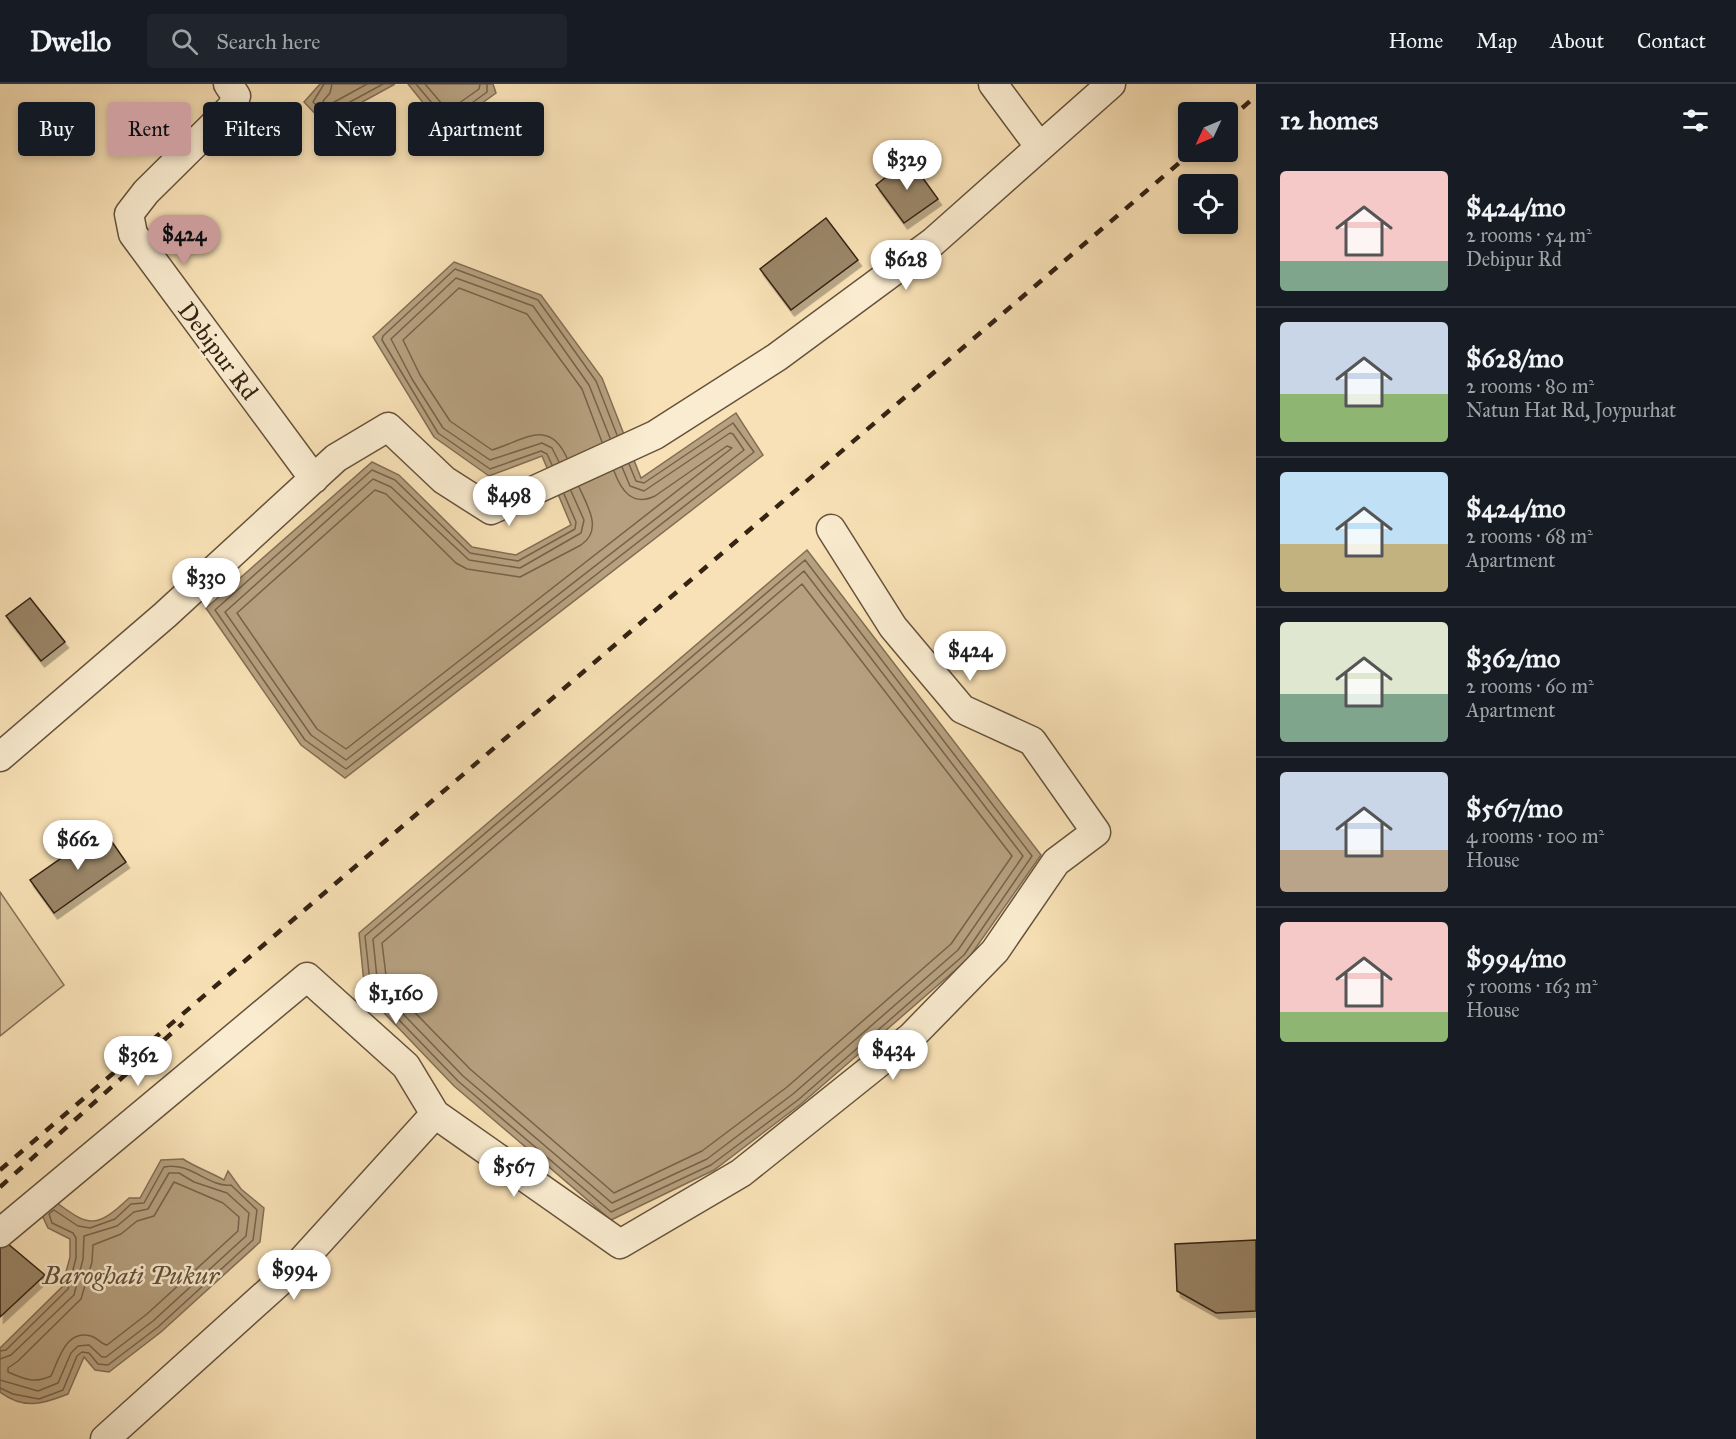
<!DOCTYPE html>
<meta charset="utf-8">
<style>
:root{--surface:#171b24;--page:#20242c;--text:#f1f3f6;--muted:#9ea1a6;--line:#363941;--accent:#c59692}
body{margin:0;font-family:"IM FELL Great Primer",serif;background:var(--page);color:var(--text);height:100vh;display:flex;flex-direction:column;font-size:22px;white-space:nowrap}
*{box-sizing:border-box;margin:0}
p{font-size:20px;color:var(--muted)}
.icon{flex:none;width:33px;height:33px;fill:none;stroke:currentColor;stroke-width:2;stroke-linecap:round;stroke-linejoin:round}
.map{position:relative;flex:1;overflow:hidden}
.details{display:flex;flex-direction:column;background:var(--surface);width:480px}
.details>*{flex:none}
.top-card{position:absolute;left:18px;top:18px;width:570px;height:54px;display:flex;gap:12px}
.needle{width:39px;rotate:226deg}
.controls{position:absolute;left:1178px;top:18px;display:grid;gap:12px}
.controls a{display:grid;place-items:center;width:60px;height:60px;border-radius:6px;background:var(--surface);box-shadow:0 3px 9px #0003;font-size:30px}
.price{position:absolute;translate:-50% -51px;padding:0 14px;border-radius:21px;background:#fff;color:#222;font-size:20px;line-height:39px;filter:drop-shadow(0 2px 3px #0008)}
.price::after{content:'';position:absolute;left:50%;top:36px;width:18px;height:14px;margin-left:-9px;background:inherit;clip-path:polygon(0 0,100% 0,50% 100%)}
.price.on{background:var(--accent);color:#111}
ul{padding:0;list-style:none}
li{display:flex;align-items:center;gap:18px;height:150px;padding:0 24px}
li+li{border-top:2px solid var(--line)}
li span{display:grid;place-items:center;flex:none;width:168px;height:120px;border-radius:6px;color:#555}
li>.icon{margin-inline-start:auto}
span .icon{width:72px;height:72px;fill:#fffc;stroke-width:1}
li b{font-size:26px}
h2{display:flex;justify-content:space-between;align-items:center;height:72px;padding:0 24px;font-size:26px}
.tag{padding:0 21px;border-radius:6px;background:var(--surface);box-shadow:0 3px 9px #0003;font-size:21px;line-height:54px}
.tag.on{background:var(--accent);color:#111}
header{display:flex;align-items:center;gap:36px;box-sizing:border-box;height:84px;padding:0 30px;background:var(--surface);border-bottom:2px solid var(--line)}
header strong{font-size:28px}
nav{display:flex;gap:33px;margin-inline-start:auto;font-size:21px}
.search{width:420px;height:54px;background:var(--page);display:flex;align-items:center;gap:15px;box-sizing:border-box;padding:0 21px;border-radius:6px;color:var(--muted);font-size:22px}
main{display:flex;flex:1;min-height:0}
.map>svg:first-child{display:block}
.green{fill:#d7c19a;stroke:#867256;stroke-width:1.5}
.water{fill:#b6a07f;stroke:#826e54;stroke-width:1.5}
.lines{fill:none;stroke-linecap:round;stroke-linejoin:round}
.shore{stroke:#766249;stroke-width:1.5}
.building{fill:#9a8668;stroke:#352313;stroke-width:1.5;filter:url(#shadow)}
.street-casing{stroke:#66523c;stroke-width:31}
.street{stroke:#faecd0;stroke-width:28}
.rail{stroke:#352313;stroke-width:4.5;stroke-dasharray:10 10;stroke-linecap:butt}
.labels{text-anchor:middle;stroke-width:5;stroke-linejoin:round;paint-order:stroke}
.street-label{font-size:24px;fill:#352313;stroke:#faecd0}
.water-label{font-size:26px;font-style:italic;fill:#624f39;stroke:#faecd0}
</style>
<header>
<strong>Dwello</strong>
<div class="search"><svg class="icon" aria-label="search" viewBox="0 0 24 24"><circle cx="10" cy="10" r="6"/><path d="M15 15l6 6"/></svg>Search here</div>
<nav><a>Home</a><a>Map</a><a>About</a><a>Contact</a></nav>
</header>
<main>
<div class="map">
<svg width="1256" height="1355" viewBox="0 0 1256 1355">
<defs>
<filter id="shadow"><feDropShadow dx="3.5" dy="6" stdDeviation="0" flood-color="#0004"/></filter>
</defs>
<rect width="100%" height="100%" fill="#f8e1b6"/>
<filter id="stains"><feTurbulence type="fractalNoise" baseFrequency=".00333" numOctaves="4"/><feColorMatrix values="0 0 0 0 .2 0 0 0 0 .09 0 0 0 0 .02 0 0 0 .5 -.17"/></filter>
<radialGradient id="worn" r=".72"><stop offset=".6" stop-color="#630" stop-opacity="0"/><stop offset="1" stop-color="#630" stop-opacity=".3"/></radialGradient>
<path class="green" d="M 0,808 L 64,901 L 0,952 Z"/>
<path class="water" d="M 320,0 L 395,0 L 324,39 L 304,18 Z
M 408,0 L 493,0 L 496,9 L 445,46 Z
M 454,178 L 541,211 L 602,294 L 641,394 L 736,329 L 763,371 L 345,694 L 301,661 L 206,524 L 372,378 L 399,391 L 472,463 L 516,471 L 571,441 L 542,372 L 489,392 L 434,353 L 373,253 Z
M 807,466 L 1041,771 L 968,875 L 801,1020 L 714,1086 L 611,1136 L 454,1002 L 365,909 L 359,849 Z
M 183,1075 C 197,1084 210,1088 224,1096 L 228,1087 L 241,1105 L 264,1124 L 260,1158 L 161,1248 L 109,1288 L 95,1286 L 84,1273 L 68,1310 C 43,1320 24,1326 0,1308 L 0,1264 L 62,1203 L 70,1173 L 70,1155 L 48,1144 L 40,1127 L 56,1118 C 90,1144 97,1144 129,1114 L 140,1114 L 161,1076 Z"/>
<g class="lines">
<path class="shore" d="M 324,0 L 313,18 L 326,31 L 383,0
M 332,0 L 330,9 L 323,17 L 327,22 L 367,0
M 416,0 L 447,37 L 487,8 L 487,0
M 425,0 L 448,27 L 479,5 L 480,0
M 567,374 C 549,333 523,357 492,366 L 450,337 L 420,291 L 403,256 L 459,204 L 527,230 L 582,305 L 602,358
M 559,378 L 552,364 L 542,359 L 490,376 L 443,344 L 412,295 L 391,255 L 456,194 L 533,222 L 589,301 L 610,354
M 552,381 L 547,370 L 541,367 L 490,385 L 438,349 L 382,256 L 383,252 L 455,185 L 538,216 L 596,297 L 617,351
M 579,403 C 588,423 603,446 581,461 L 520,493 L 467,485 L 456,479 L 386,410 L 375,406 L 237,529 L 317,645 L 346,665 L 732,364 L 727,362 L 655,412 C 632,423 621,406 614,387
M 571,407 L 584,436 L 581,449 L 520,484 L 469,476 L 391,403 L 373,395 L 225,528 L 311,651 L 346,676 L 744,366 L 733,350 L 730,349 L 644,407 L 630,402 L 622,383
M 564,410 L 576,438 L 575,445 L 518,477 L 470,469 L 395,396 L 372,386 L 215,526 L 305,656 L 346,685 L 754,368 L 733,339 L 644,399 L 636,397 L 629,380
M 805,476 L 1032,772 L 964,871 L 798,1016 L 711,1081 L 611,1128 L 458,997 L 371,907 L 365,852 Z
M 804,487 L 1023,772 L 958,866 L 793,1010 L 707,1075 L 612,1119 L 463,992 L 378,904 L 373,855 Z
M 802,500 L 1012,772 L 951,860 L 787,1003 L 702,1067 L 614,1109 L 470,985 L 387,900 L 382,859 Z
M 174,1098 L 223,1119 L 239,1133 L 238,1147 L 147,1230 L 107,1261 C 101,1260 98,1254 91,1252 C 66,1245 59,1275 51,1292 C 34,1300 24,1295 8,1288 L 8,1284 L 18,1277 L 81,1215 L 92,1178 L 93,1161 L 121,1150 L 137,1137 L 154,1132 Z
M 0,1267 L 6,1266 L 68,1205 L 76,1174 L 76,1154 L 73,1149 L 52,1139 L 49,1130 L 54,1126 L 78,1142 L 90,1144 L 115,1135 L 131,1120 L 144,1119 L 164,1083 C 190,1077 209,1104 231,1101 L 257,1126 L 253,1156 L 158,1243 L 108,1281 L 98,1280 L 89,1269 L 82,1268 L 77,1272 L 63,1306 L 39,1315 L 13,1310 L 0,1304
M 0,1275 L 11,1271 L 74,1211 L 83,1175 L 84,1152 L 117,1142 L 134,1128 L 148,1125 L 169,1089 L 179,1089 L 194,1098 L 227,1109 L 249,1129 L 246,1152 L 153,1237 L 106,1273 L 102,1273 L 89,1261 L 78,1262 L 71,1269 L 58,1299 L 38,1307 L 0,1296"/>
</g>
<path class="building" d="M 909,75 L 938,115 L 904,139 L 876,101 Z
M 826,134 L 858,176 L 791,226 L 760,185 Z
M 30,514 L 65,558 L 41,577 L 6,532 Z
M 103,745 L 126,778 L 54,829 L 30,796 Z
M 1,1154 L 45,1191 L 0,1233 L 0,1155 Z
M 1256,1156 L 1256,1227 L 1216,1229 L 1177,1207 L 1175,1160 Z"/>
<g class="lines">
<g class="street-casing">
<path id="street" d="M 228,0 L 236,12 L 232,23 L 146,108 L 129,130 L 133,150 L 314,395
M 993,0 L 1039,62
M 0,673 L 165,531 L 336,374 L 388,343 L 444,396 L 491,426 L 655,351 L 777,273 L 933,158 L 1111,0
M 0,1149 L 307,893 L 406,982 L 435,1030 L 620,1160 L 741,1089 L 911,953 L 995,867 L 1056,778 L 1096,748 L 1032,657 L 962,625 L 893,543 L 831,445
M 105,1355 L 297,1182 L 435,1030"/>
</g>
<use href="#street" class="street"/>
<path class="rail" d="M 1227,37 L 1256,12
M 0,1086 L 1192,68
M 0,1103 L 183,939"/>
</g>
<g class="labels">
<g class="street-label">
<text transform="translate(218 267) rotate(53)" y="8">Debipur Rd</text>
</g>
<g class="water-label">
<text x="131" y="1200">Baroghati Pukur</text>
</g>
</g>
<rect width="100%" height="100%" filter="url(#stains)"/>
<rect width="100%" height="100%" fill="url(#worn)"/>
</svg>
<div class="controls">
<a><svg class="needle" viewBox="-14 -14 28 28"><path d="M0-13l5 13h-10z" fill="#e53935"/><path d="M0 13l5-13h-10z" fill="#9ea1a6"/></svg></a>
<a><svg class="icon" aria-label="locate" viewBox="0 0 24 24"><circle cx="12" cy="12" r="6"/><path d="M12 2v4M12 18v4M2 12h4M18 12h4"/></svg></a>
</div>
<b class="price" style="left:907px;top:107px">$329</b>
<b class="price on" style="left:184px;top:182px">$424</b>
<b class="price" style="left:906px;top:207px">$628</b>
<b class="price" style="left:509px;top:443px">$498</b>
<b class="price" style="left:206px;top:525px">$330</b>
<b class="price" style="left:970px;top:598px">$424</b>
<b class="price" style="left:78px;top:787px">$662</b>
<b class="price" style="left:396px;top:941px">$1,160</b>
<b class="price" style="left:893px;top:997px">$434</b>
<b class="price" style="left:138px;top:1003px">$362</b>
<b class="price" style="left:514px;top:1114px">$567</b>
<b class="price" style="left:294px;top:1217px">$994</b>
<div class="top-card">
<a class="tag">Buy</a>
<a class="tag on">Rent</a>
<a class="tag">Filters</a>
<a class="tag">New</a>
<a class="tag">Apartment</a>
</div>
</div>
<section class="details">
<h2>12 homes<svg class="icon" aria-label="filters" viewBox="0 0 24 24"><path d="M4 7h16M4 17h16"/><circle cx="9" cy="7" r="2"/><circle cx="15" cy="17" r="2"/></svg></h2>
<ul>
<li><span style="background:linear-gradient(#f6c9c9 75%,#7fa58c 0)"><svg class="icon" aria-label="home" viewBox="0 0 24 24"><path d="M3 11l9-7 9 7M6 9v11h12V9"/></svg></span><div><b>$424/mo</b><p>2 rooms · 54 m²</p><p>Debipur Rd</p></div></li>
<li><span style="background:linear-gradient(#c9d6e8 60%,#8fb573 0)"><svg class="icon" aria-label="home" viewBox="0 0 24 24"><path d="M3 11l9-7 9 7M6 9v11h12V9"/></svg></span><div><b>$628/mo</b><p>2 rooms · 80 m²</p><p>Natun Hat Rd, Joypurhat</p></div></li>
<li><span style="background:linear-gradient(#bfe0f5 60%,#c2b280 0)"><svg class="icon" aria-label="home" viewBox="0 0 24 24"><path d="M3 11l9-7 9 7M6 9v11h12V9"/></svg></span><div><b>$424/mo</b><p>2 rooms · 68 m²</p><p>Apartment</p></div></li>
<li><span style="background:linear-gradient(#dfe7d0 60%,#7fa58c 0)"><svg class="icon" aria-label="home" viewBox="0 0 24 24"><path d="M3 11l9-7 9 7M6 9v11h12V9"/></svg></span><div><b>$362/mo</b><p>2 rooms · 60 m²</p><p>Apartment</p></div></li>
<li><span style="background:linear-gradient(#c9d6e8 65%,#b9a48a 0)"><svg class="icon" aria-label="home" viewBox="0 0 24 24"><path d="M3 11l9-7 9 7M6 9v11h12V9"/></svg></span><div><b>$567/mo</b><p>4 rooms · 100 m²</p><p>House</p></div></li>
<li><span style="background:linear-gradient(#f6c9c9 75%,#8fb573 0)"><svg class="icon" aria-label="home" viewBox="0 0 24 24"><path d="M3 11l9-7 9 7M6 9v11h12V9"/></svg></span><div><b>$994/mo</b><p>5 rooms · 163 m²</p><p>House</p></div></li>
</ul>
</section>
</main>
